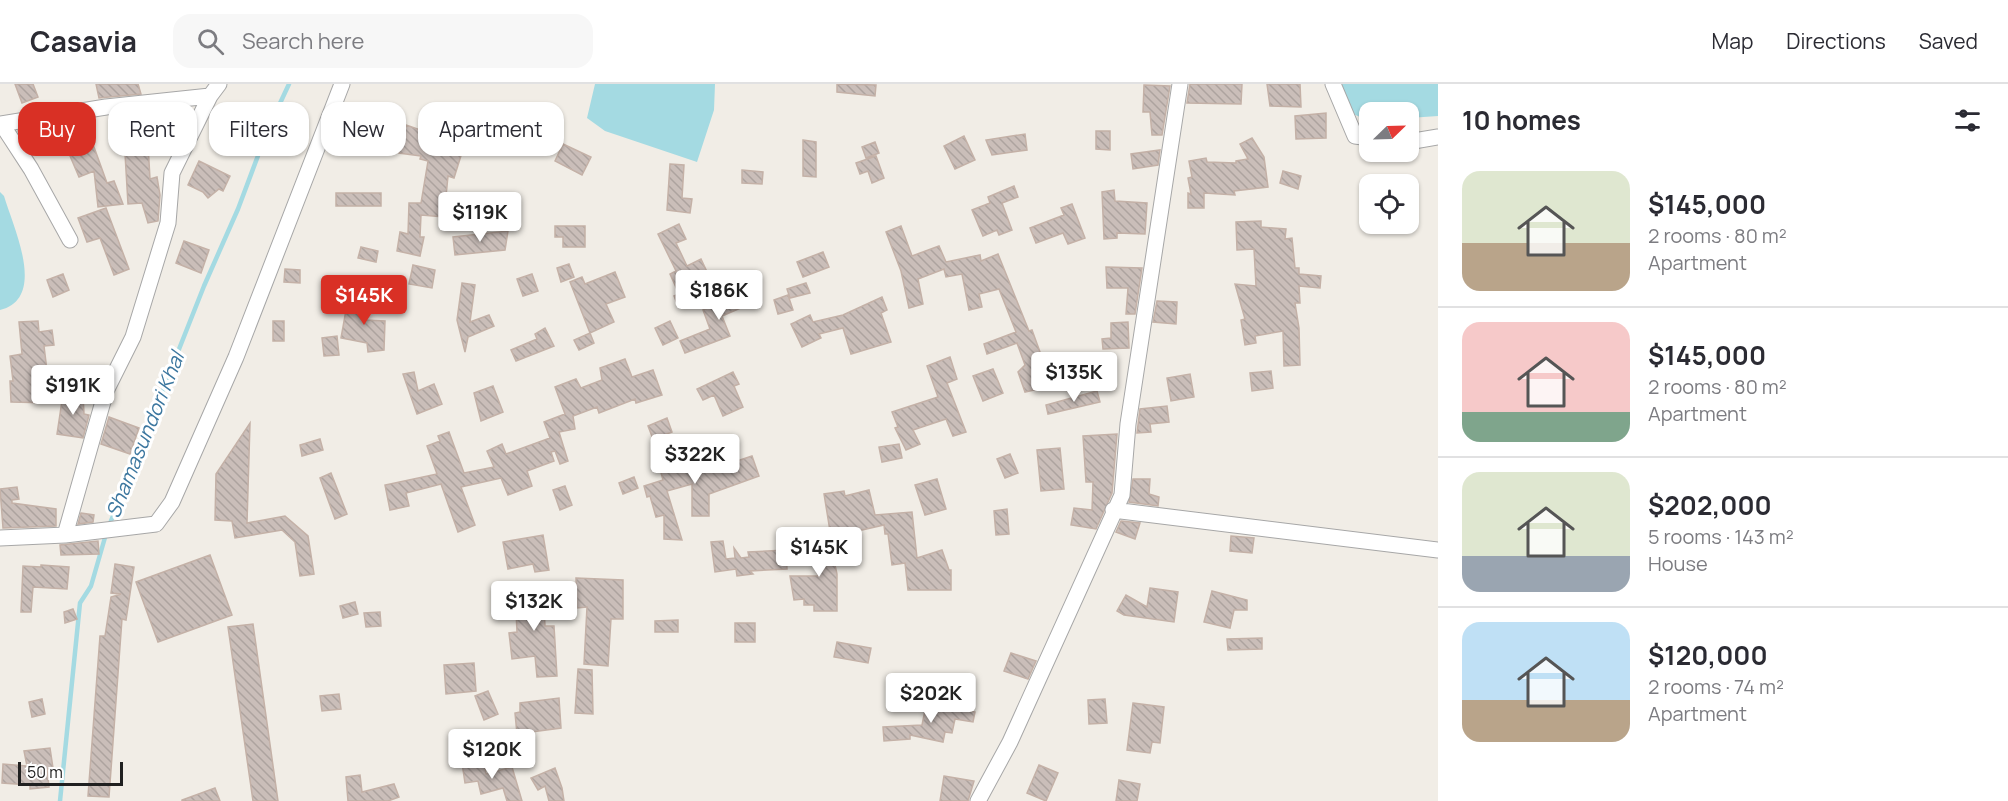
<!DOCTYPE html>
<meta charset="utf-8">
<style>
:root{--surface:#fff;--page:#f7f7f7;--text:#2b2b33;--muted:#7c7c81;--line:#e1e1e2;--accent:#d93025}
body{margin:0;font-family:Manrope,sans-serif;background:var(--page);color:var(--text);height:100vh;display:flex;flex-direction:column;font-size:22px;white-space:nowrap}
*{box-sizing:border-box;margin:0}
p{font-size:20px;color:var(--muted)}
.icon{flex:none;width:33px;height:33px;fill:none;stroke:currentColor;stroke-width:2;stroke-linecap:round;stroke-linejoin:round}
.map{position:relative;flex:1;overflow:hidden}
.panel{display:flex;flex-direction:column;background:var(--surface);width:570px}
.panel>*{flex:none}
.hud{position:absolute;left:18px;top:18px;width:570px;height:54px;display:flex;gap:12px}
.needle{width:39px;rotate:67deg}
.buttons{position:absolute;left:1359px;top:18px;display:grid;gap:12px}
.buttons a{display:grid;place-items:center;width:60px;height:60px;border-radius:12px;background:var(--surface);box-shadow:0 2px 4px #0004;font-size:30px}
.scale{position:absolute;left:18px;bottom:15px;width:105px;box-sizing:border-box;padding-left:6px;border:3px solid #202020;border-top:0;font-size:16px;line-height:21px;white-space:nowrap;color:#202020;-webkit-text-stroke:4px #fff;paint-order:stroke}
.price{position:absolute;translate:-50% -51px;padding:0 14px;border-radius:6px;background:#fff;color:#222;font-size:20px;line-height:39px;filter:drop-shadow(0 2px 3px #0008)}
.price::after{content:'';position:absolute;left:50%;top:36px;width:18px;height:14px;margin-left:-9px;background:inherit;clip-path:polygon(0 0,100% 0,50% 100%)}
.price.active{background:var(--accent);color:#fff}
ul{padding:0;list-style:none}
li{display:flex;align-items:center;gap:18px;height:150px;padding:0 24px}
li+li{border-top:2px solid var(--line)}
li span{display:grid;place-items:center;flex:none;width:168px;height:120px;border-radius:18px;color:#555}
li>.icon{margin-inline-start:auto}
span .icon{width:72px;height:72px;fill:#fffc;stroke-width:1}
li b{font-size:26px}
h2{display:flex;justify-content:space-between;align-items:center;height:72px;padding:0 24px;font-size:26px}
.tag{padding:0 21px;border-radius:18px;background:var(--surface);box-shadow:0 2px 4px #0004;font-size:21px;line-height:54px}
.tag.active{background:var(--accent);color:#fff}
header{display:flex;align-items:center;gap:36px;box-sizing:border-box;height:84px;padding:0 30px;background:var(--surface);border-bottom:2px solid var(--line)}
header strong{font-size:28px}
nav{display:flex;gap:33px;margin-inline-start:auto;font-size:21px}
.search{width:420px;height:54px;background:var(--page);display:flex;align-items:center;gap:15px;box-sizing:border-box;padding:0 21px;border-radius:18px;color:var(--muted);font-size:22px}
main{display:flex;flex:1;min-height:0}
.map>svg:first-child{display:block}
.water{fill:#a4dae2}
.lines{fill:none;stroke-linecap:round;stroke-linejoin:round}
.stream{stroke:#a4dae2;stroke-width:4.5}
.building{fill:url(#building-back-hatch);stroke:#c4b1a7;stroke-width:1.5}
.minor-casing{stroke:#a7a7a7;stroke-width:17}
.minor{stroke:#fff;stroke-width:15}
.labels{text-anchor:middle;stroke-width:6;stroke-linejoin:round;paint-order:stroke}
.water-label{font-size:20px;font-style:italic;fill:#3c779f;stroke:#fff}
</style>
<header>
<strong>Casavia</strong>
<div class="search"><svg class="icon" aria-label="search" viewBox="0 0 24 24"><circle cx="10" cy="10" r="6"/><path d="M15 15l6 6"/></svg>Search here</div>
<nav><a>Map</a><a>Directions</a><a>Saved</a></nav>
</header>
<main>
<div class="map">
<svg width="1438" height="717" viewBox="0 0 1438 717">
<defs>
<pattern id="building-back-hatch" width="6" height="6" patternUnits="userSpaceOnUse" patternTransform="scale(1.5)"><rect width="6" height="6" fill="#cabeb9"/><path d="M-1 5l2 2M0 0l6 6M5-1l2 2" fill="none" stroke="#ada39f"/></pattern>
</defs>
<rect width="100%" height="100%" fill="#f1ede6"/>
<path class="water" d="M 595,0 L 715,0 L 714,26 L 697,78 L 605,47 L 587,34 Z
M 1342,0 L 1438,0 L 1438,32 L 1409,34 L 1408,28 L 1370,28 L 1369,37 L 1351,29 Z
M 0,108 L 4,112 C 13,143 48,214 0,226 Z"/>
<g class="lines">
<path class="stream" d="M 109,442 L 204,202 L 238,125 L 268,45 L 289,0
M 60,717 L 80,519 L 91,502 L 106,450"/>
</g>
<path class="building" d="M 15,0 L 33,0 L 38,13 L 22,19 Z
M 96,0 L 138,0 L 141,10 L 99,14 Z
M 837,0 L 876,1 L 875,12 L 837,8 Z
M 1190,0 L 1242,0 L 1241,20 L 1187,19 Z
M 1267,0 L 1300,0 L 1301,23 L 1270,22 Z
M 1144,1 L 1170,2 L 1162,51 L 1152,51 L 1150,28 L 1143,28 Z
M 343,24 L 365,30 L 355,64 L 333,57 Z
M 1326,29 L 1326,54 L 1296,55 L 1295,32 Z
M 147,35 L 147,45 L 169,39 L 173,55 L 148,60 L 150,95 L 157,93 L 160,111 L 158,137 L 148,139 L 142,119 L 128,120 L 123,36 Z
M 83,36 L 86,43 L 30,66 L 18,47 Z
M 406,41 L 426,48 L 426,45 L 444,49 L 443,55 L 464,62 L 454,94 L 448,92 L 444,133 L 421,131 L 420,153 L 424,153 L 420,172 L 397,167 L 400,148 L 408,150 L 409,119 L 421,119 L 428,77 L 420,75 L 421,72 L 399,69 Z
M 1096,47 L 1110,47 L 1110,66 L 1096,65 Z
M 1025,50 L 1027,66 L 992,71 L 986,56 Z
M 964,52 L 975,76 L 955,85 L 944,62 Z
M 1252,54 L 1264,73 L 1268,103 L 1234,107 L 1235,111 L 1204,109 L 1204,124 L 1188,124 L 1188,109 L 1191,110 L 1188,94 L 1192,93 L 1189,77 L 1206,74 L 1207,78 L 1236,79 L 1236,77 L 1248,75 L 1240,60 Z
M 803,56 L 816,58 L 816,93 L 803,92 Z
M 875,58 L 879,69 L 866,74 L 862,63 Z
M 563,60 L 591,73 L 582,91 L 555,77 Z
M 94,63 L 107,99 L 114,97 L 123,120 L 98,123 L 94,87 L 79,93 L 70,72 Z
M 1160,66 L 1158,81 L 1133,85 L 1131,70 Z
M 876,72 L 884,94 L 872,99 L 868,87 L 860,90 L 856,79 Z
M 199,77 L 230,92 L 223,107 L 219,105 L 208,114 L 203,108 L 188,101 Z
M 670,80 L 684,81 L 682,114 L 692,115 L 690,129 L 667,126 Z
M 742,86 L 763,88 L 762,100 L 742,99 Z
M 1283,87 L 1301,92 L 1298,105 L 1280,99 Z
M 1014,102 L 1018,113 L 1002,119 L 1012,146 L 999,151 L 997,146 L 983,152 L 972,126 L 990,119 L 988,113 Z
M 1114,106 L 1115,117 L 1147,119 L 1145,150 L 1117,149 L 1117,154 L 1104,155 L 1102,108 Z
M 336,109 L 381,109 L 381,122 L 336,122 Z
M 1072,120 L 1085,154 L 1068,160 L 1063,149 L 1036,159 L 1030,144 L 1064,131 L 1061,124 Z
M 106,124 L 129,185 L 114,191 L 100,154 L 87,158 L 78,134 Z
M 1261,137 L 1261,143 L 1286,145 L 1285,155 L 1292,154 L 1295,184 L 1299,184 L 1299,190 L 1321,192 L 1320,204 L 1299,202 L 1300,219 L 1295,219 L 1299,244 L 1300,281 L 1284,282 L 1283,247 L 1255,252 L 1256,259 L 1245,261 L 1241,236 L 1245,235 L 1235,200 L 1256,202 L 1254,165 L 1237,166 L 1236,138 Z
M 679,140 L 686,155 L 676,159 L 687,182 L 701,175 L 708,190 L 689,201 L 695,215 L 678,222 L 674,212 L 679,210 L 670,190 L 676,187 L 658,150 Z
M 555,142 L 585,142 L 585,163 L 563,163 L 563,153 L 555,153 Z
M 901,142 L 912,172 L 939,162 L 946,178 L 980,171 L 981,177 L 998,170 L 1029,247 L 1032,246 L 1048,290 L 1040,293 L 1043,304 L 1025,308 L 1018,288 L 1025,281 L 1017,259 L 987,270 L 984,260 L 1016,248 L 999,205 L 979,210 L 982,223 L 969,226 L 962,190 L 946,193 L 944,185 L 918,195 L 923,220 L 909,224 L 901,187 L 886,148 Z
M 508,147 L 505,166 L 455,171 L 453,153 Z
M 184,157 L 209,166 L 201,189 L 176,179 Z
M 361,163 L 378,167 L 376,178 L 358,174 Z
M 823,168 L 829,183 L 803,193 L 797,178 Z
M 569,180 L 574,193 L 561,198 L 557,184 Z
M 413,181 L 435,186 L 432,204 L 409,200 Z
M 1106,183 L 1142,184 L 1135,230 L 1126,230 L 1128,204 L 1107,204 Z
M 285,185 L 300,186 L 300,199 L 284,198 Z
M 615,188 L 625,213 L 606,220 L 614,238 L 590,249 L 570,198 L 582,193 L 585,200 Z
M 63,190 L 69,206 L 53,213 L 47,196 Z
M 532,190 L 538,207 L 523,212 L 517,195 Z
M 462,199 L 475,201 L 470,238 L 489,231 L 494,242 L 468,253 L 465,268 L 457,236 Z
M 806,199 L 810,209 L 790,214 L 787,205 Z
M 754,204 L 759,216 L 722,232 L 730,252 L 685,269 L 680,257 L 710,245 L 703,226 Z
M 355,210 L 369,212 L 365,236 L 385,237 L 384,266 L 368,268 L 367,259 L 341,254 L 346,226 L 352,227 Z
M 788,211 L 793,226 L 778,230 L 774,216 Z
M 882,213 L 887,226 L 881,229 L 891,258 L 851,270 L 843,244 L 819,250 L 821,254 L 802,263 L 791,240 L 810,231 L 813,238 L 843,231 Z
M 1157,217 L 1177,218 L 1176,240 L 1153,238 Z
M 38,237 L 39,248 L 52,246 L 54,261 L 44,262 L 51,319 L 11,318 L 10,297 L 13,297 L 10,272 L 22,270 L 19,238 Z
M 273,237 L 284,237 L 284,257 L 273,257 Z
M 670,237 L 678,254 L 663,261 L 655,244 Z
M 1128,238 L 1129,264 L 1103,265 L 1102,255 L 1111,254 L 1111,239 Z
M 545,244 L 554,262 L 516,277 L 511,266 L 537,255 L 535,250 Z
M 590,249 L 594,259 L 579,266 L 574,256 Z
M 337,252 L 339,271 L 324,272 L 322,254 Z
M 950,273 L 957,295 L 947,299 L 966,348 L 953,352 L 946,335 L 913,346 L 920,360 L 906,366 L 895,344 L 898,343 L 892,328 L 938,313 L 927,282 Z
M 625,275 L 632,293 L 653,286 L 662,311 L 636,319 L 635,315 L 599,329 L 597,323 L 573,332 L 575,345 L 559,348 L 568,377 L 560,380 L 555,367 L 551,368 L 554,377 L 527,387 L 532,402 L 508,411 L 501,394 L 461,403 L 475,441 L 458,448 L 441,400 L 406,409 L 409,422 L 390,426 L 385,401 L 437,390 L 427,362 L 440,357 L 438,352 L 449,348 L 464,389 L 494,383 L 487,367 L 502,360 L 506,370 L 550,354 L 544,338 L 565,330 L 555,303 L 576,295 L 581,304 L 602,296 L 600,284 Z
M 993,285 L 1003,309 L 983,317 L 973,292 Z
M 1271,287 L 1273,304 L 1252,307 L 1250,289 Z
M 414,288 L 418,307 L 434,300 L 442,320 L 417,330 L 403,290 Z
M 733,288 L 739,300 L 734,302 L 743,323 L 723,332 L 714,311 L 703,316 L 697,305 Z
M 1190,290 L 1194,313 L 1171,317 L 1167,294 Z
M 493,302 L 503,328 L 481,337 L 474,309 Z
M 1097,307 L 1100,318 L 1048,330 L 1046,321 Z
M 83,309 L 84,330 L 89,331 L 83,354 L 57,350 L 63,310 Z
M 1167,322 L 1169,338 L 1150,340 L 1151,348 L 1137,349 L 1140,325 Z
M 109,333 L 139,344 L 130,370 L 101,360 Z
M 667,334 L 672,348 L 653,355 L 648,342 Z
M 250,339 L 247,439 L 285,432 L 308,452 L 314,490 L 300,492 L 295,458 L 282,446 L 235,454 L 232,437 L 215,436 L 216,390 Z
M 1117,350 L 1112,409 L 1096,445 L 1071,441 L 1074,424 L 1092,426 L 1093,398 L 1086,398 L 1083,352 Z
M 320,355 L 323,366 L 302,372 L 300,361 Z
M 679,357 L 686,381 L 708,377 L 711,382 L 732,374 L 734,378 L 752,372 L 759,392 L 709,410 L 709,432 L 692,432 L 692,400 L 667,407 L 682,456 L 664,455 L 664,431 L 656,433 L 650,412 L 647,413 L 644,402 L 663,396 L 660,385 L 672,382 L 666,362 Z
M 899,360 L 902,374 L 882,378 L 879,363 Z
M 1060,364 L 1064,405 L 1041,407 L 1037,366 Z
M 1010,370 L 1018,389 L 1005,394 L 997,375 Z
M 331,389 L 347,430 L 335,435 L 320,394 Z
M 634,393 L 638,404 L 623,410 L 619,399 Z
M 937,395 L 946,425 L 925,431 L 915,401 Z
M 1133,395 L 1150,395 L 1149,410 L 1159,413 L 1158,422 L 1129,418 Z
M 565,402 L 572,421 L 560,426 L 553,406 Z
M 17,403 L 19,415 L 12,416 L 12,419 L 56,425 L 56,442 L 3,444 L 0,405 Z
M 869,406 L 875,431 L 912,428 L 917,474 L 942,466 L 949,486 L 951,486 L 951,506 L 908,506 L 905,479 L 892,481 L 888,450 L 885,450 L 884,441 L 831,453 L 824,410 L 844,407 L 845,412 Z
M 1007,425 L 1009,450 L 996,451 L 994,427 Z
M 81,429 L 94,431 L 93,438 L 78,440 Z
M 1121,437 L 1140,439 L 1135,455 L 1116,448 Z
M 828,449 L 837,490 L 837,527 L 814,527 L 814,521 L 804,521 L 804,515 L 794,516 L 790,492 L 818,492 L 809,453 Z
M 543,451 L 549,486 L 535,488 L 533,480 L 508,485 L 503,458 Z
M 1231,452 L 1254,454 L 1252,469 L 1230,467 Z
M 98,457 L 99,470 L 61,471 L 60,461 Z
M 723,457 L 726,475 L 735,474 L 734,464 L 741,474 L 749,473 L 748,468 L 786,466 L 787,485 L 750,487 L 753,490 L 737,492 L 736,485 L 715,488 L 711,458 Z
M 210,471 L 232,531 L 158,558 L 136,498 Z
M 115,480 L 134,483 L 126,536 L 122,535 L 109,713 L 88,712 L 100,552 L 105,552 L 111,513 L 121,510 L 111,509 Z
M 41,481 L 69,483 L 67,505 L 33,503 L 31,528 L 21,528 L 23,482 L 41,483 Z
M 576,494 L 623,496 L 623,535 L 611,535 L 608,582 L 584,580 L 587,523 L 577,524 Z
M 543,503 L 545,542 L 554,542 L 557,592 L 537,593 L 535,572 L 512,575 L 509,549 L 517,548 L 515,505 Z
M 1150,504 L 1178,508 L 1174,538 L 1124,531 L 1117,527 L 1126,511 L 1147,523 Z
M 1212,507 L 1247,516 L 1247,526 L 1234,526 L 1230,544 L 1204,538 Z
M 355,518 L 358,530 L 343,534 L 340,522 Z
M 73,525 L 77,535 L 65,539 L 64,528 Z
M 380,528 L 381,542 L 366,543 L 364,529 Z
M 678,536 L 678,548 L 655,548 L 655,537 Z
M 735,539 L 755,539 L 755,558 L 735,558 Z
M 253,540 L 278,717 L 253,717 L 228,543 Z
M 1262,554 L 1262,565 L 1228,566 L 1227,555 Z
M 837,558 L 871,564 L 868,579 L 834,573 Z
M 1011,569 L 1036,577 L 1028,595 L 1004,587 Z
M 474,579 L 476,607 L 446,610 L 444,581 Z
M 578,585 L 592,586 L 593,630 L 575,629 Z
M 488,607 L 498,630 L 484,636 L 475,612 Z
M 339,610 L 341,625 L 322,627 L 320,612 Z
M 559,614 L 561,644 L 517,650 L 515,629 L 520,628 L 520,619 Z
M 42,615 L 45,630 L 32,633 L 29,618 Z
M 1105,615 L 1107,639 L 1089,640 L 1088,616 Z
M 927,617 L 975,628 L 973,638 L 955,635 L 952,649 L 945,648 L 943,658 L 910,651 L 910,655 L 884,657 L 883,643 L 922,641 Z
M 1133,619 L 1164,623 L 1160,659 L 1152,658 L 1150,669 L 1127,666 Z
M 50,664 L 53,684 L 47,685 L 49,703 L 30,705 L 30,701 L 2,699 L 3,680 L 27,682 L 24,667 Z
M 484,676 L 486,690 L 512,683 L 522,717 L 507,717 L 503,704 L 481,710 L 478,697 L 465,699 L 462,679 Z
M 1039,681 L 1058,689 L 1046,717 L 1027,709 Z
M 555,684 L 562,704 L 564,717 L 549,717 L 545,702 L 538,706 L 531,694 Z
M 360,691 L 362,708 L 394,700 L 399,713 L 388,717 L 348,717 L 346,693 Z
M 944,692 L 974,697 L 968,717 L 940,717 Z
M 1119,696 L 1140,700 L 1137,717 L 1116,717 Z
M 215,704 L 220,717 L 182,717 L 182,716 Z"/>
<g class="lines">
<g class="minor-casing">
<path id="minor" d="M 219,0 L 210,12 L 172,89 L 168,139 L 133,253 L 106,307 L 65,451 L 156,440 L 172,418 L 236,273 L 342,0
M 1333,0 L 1355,52 L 1370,54
M 0,40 L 106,23 L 210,12
M 0,42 L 3,42 L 31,85 L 70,156
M 1408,58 L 1438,53
M 1113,426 L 1438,466
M 0,454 L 65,451
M 978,717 L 1010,658 L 1122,411 L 1128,340 L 1180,0"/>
</g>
<use href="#minor" class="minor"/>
</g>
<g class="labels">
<g class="water-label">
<text transform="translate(145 351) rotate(-68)" y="7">Shamasundori Khal</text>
</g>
</g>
</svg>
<div class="buttons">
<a><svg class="needle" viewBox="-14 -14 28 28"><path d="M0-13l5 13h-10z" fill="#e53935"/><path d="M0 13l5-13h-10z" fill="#7c7c81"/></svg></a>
<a><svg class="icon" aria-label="locate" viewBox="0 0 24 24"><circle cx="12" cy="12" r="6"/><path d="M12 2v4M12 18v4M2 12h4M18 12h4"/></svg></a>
</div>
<div class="scale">50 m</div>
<b class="price" style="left:480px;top:159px">$119K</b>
<b class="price" style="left:719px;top:237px">$186K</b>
<b class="price active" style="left:364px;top:242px">$145K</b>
<b class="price" style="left:1074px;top:319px">$135K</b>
<b class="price" style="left:73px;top:332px">$191K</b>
<b class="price" style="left:695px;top:401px">$322K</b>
<b class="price" style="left:819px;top:494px">$145K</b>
<b class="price" style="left:534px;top:548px">$132K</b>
<b class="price" style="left:931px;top:640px">$202K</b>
<b class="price" style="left:492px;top:696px">$120K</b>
<div class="hud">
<a class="tag active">Buy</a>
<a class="tag">Rent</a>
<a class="tag">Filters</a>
<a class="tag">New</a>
<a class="tag">Apartment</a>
</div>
</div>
<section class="panel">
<h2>10 homes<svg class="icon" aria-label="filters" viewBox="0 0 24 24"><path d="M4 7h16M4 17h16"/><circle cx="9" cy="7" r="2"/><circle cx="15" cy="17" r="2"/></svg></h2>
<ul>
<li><span style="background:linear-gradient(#dfe7d0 60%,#b9a48a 0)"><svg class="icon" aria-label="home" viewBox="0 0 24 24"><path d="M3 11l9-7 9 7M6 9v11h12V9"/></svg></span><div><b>$145,000</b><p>2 rooms · 80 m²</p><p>Apartment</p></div></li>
<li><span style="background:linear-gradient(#f6c9c9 75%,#7fa58c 0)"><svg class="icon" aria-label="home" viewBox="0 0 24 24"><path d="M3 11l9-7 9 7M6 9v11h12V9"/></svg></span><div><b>$145,000</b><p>2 rooms · 80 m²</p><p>Apartment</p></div></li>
<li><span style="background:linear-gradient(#dfe7d0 70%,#9aa5b1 0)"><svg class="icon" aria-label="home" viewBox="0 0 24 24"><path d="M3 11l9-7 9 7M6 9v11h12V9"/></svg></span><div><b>$202,000</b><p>5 rooms · 143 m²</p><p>House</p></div></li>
<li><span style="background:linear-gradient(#bfe0f5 65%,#b9a48a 0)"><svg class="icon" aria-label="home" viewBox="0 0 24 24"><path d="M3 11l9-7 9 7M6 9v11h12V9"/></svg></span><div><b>$120,000</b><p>2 rooms · 74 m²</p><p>Apartment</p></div></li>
</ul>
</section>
</main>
